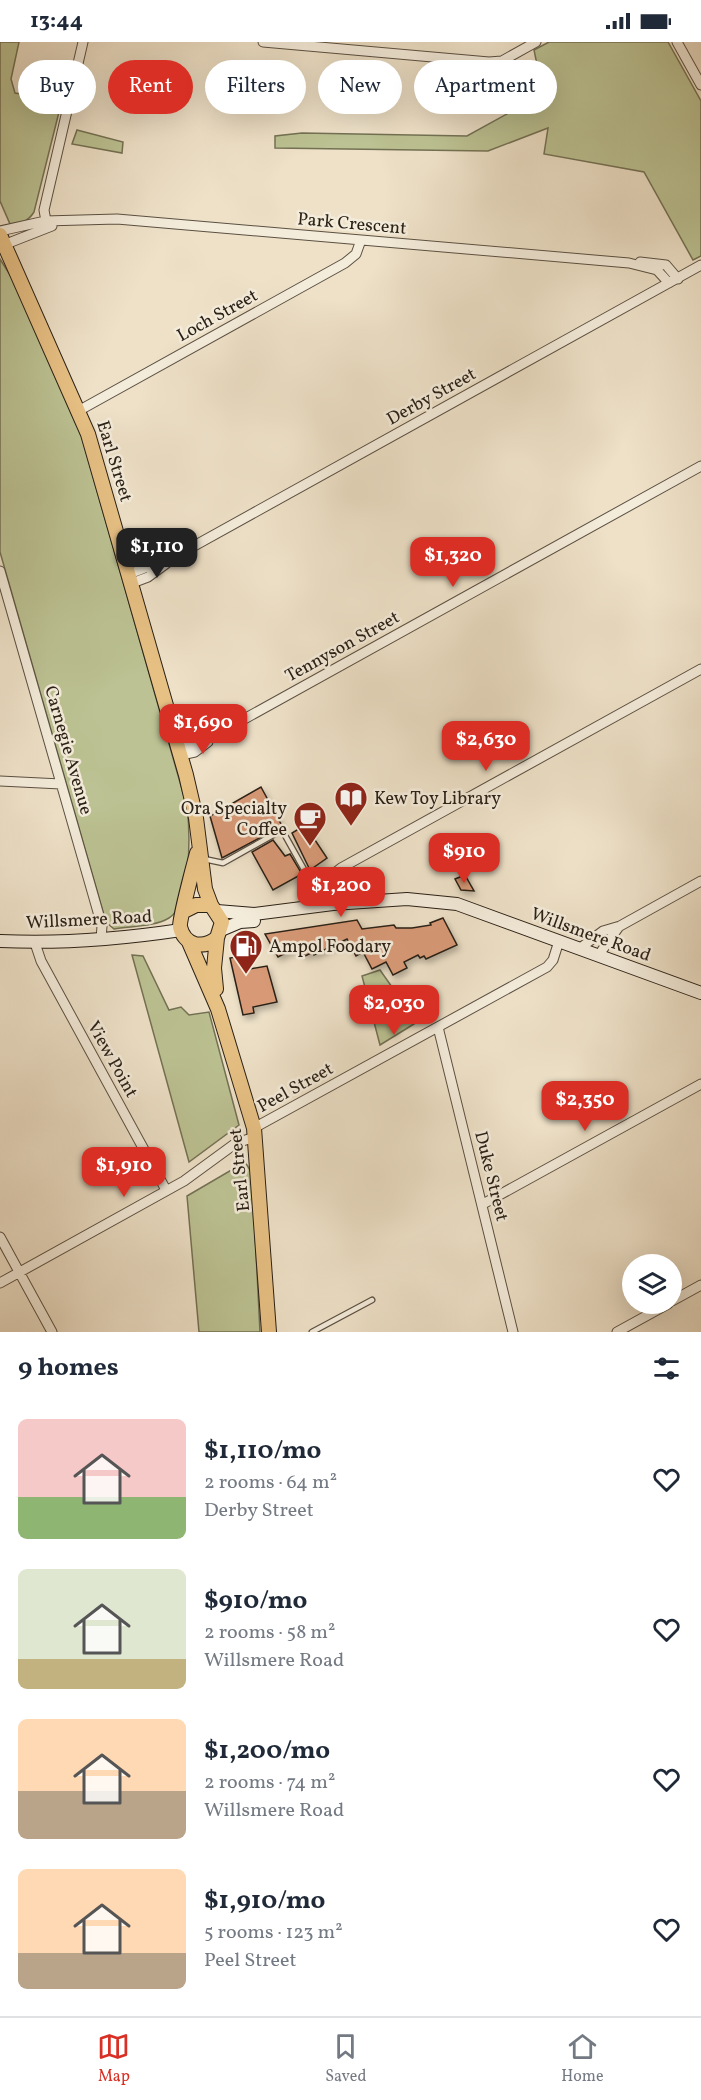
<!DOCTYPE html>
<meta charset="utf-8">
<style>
:root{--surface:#fff;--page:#f2f2f3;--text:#1f2937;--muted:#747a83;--line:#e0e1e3;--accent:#d93025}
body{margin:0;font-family:Vollkorn,serif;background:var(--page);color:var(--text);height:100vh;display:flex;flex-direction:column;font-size:22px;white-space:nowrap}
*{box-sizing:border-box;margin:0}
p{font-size:20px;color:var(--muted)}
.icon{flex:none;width:33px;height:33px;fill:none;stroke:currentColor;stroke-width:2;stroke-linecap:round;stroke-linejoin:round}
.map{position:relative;height:1290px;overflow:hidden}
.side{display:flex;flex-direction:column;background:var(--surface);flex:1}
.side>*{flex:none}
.guide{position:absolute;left:18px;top:18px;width:666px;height:54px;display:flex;gap:12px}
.tools{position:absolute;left:622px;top:1212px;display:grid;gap:12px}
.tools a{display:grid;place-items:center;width:60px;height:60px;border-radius:50%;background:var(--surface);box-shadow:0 6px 24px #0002;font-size:30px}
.price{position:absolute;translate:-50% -51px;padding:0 14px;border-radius:12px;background:var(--accent);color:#fff;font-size:20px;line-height:39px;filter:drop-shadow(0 2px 3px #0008)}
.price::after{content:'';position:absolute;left:50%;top:36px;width:18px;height:14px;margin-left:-9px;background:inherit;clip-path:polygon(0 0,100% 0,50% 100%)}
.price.selected{background:#222;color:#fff}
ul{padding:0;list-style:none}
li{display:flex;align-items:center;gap:18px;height:150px;padding:0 18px}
li span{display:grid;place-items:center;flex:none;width:168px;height:120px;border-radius:9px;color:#555}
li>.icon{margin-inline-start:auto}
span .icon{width:72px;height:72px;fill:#fffc;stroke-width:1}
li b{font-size:26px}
h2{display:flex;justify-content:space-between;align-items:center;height:72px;padding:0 18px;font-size:26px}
.pill{padding:0 21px;border-radius:27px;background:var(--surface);box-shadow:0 6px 24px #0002;font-size:21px;line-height:54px}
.pill.selected{background:var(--accent);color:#fff}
.status{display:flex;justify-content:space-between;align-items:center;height:42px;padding:0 30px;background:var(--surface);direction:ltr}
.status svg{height:16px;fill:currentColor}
.dock{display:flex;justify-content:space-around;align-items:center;height:84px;border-top:2px solid var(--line);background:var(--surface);font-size:16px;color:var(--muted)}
.dock a{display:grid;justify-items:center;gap:3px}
.dock .selected{color:var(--accent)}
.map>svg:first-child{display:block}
.green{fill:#bcc293;stroke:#737154;stroke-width:1.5}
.building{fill:#d79976;stroke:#2a2016;stroke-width:1.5;filter:url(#shadow)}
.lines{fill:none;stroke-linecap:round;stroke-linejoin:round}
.lane-casing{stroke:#5b5042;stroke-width:7}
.street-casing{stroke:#5b5042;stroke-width:11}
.secondary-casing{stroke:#2a2016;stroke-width:14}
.primary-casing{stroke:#2a2016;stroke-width:16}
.lane{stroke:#f4ecdb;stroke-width:4.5}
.street{stroke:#f4ecdb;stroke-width:9}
.secondary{stroke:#f4ecdb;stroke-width:12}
.primary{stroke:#e7c084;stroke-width:14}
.labels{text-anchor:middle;stroke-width:5;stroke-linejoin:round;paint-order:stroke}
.street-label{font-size:18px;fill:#2a2016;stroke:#f4ecdb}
.poi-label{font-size:18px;fill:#2a2016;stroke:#f4ecdb;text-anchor:start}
</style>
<div class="status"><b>13:44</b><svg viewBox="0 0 49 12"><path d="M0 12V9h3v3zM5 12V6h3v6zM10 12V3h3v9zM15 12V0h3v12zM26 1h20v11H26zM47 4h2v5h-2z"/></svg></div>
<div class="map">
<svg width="701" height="1290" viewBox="0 0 701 1290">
<defs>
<filter id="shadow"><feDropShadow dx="2.5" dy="4" stdDeviation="3" flood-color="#0004"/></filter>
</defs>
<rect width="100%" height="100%" fill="#eee1c8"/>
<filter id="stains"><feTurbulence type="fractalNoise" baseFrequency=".00333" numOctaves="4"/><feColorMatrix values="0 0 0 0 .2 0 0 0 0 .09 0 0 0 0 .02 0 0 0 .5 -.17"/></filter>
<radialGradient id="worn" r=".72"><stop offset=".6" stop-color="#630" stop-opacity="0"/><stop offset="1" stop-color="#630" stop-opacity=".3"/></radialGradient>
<path class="green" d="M 0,0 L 19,0 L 11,37 L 15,51 L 62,58 L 34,170 C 29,178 20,184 10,182 L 0,159 Z
M 549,0 L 668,0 L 701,59 L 701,214 L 693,218 L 644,130 L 544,112 L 548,86 L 488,109 L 275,106 L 275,94 L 302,91 L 467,94 L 543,52 L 534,8 Z
M 77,88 L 123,100 L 122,111 L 72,102 Z
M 0,217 L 12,236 L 81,392 L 187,765 C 190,789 192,862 169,876 C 154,885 131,884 114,887 L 106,880 L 0,510 Z
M 132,913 L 143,914 L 169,968 L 181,965 L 189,973 L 209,970 L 239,1083 L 189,1120 Z
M 380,928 L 399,955 L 422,977 L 380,1003 L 362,934 Z
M 245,1120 L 252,1131 L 260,1290 L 199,1290 L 187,1154 Z"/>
<path class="building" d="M 261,745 L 282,784 L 222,816 L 210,774 Z
M 305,783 L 327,816 L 310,828 L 292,791 Z
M 273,798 L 285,814 L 290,812 L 302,832 L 273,848 L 252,810 Z
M 369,826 L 376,838 L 368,843 L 329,849 Z
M 465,833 L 474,849 L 461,848 L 455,837 Z
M 443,876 L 457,903 L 426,917 L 424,914 L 420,916 L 418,913 L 404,920 L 407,926 L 393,933 L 386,920 L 372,927 L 363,910 L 356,914 L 347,897 L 314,913 L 313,910 L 305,914 L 299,904 L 278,915 L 265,892 L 357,878 L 362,887 L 394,883 L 396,886 L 412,886 L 431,883 L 430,881 Z
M 241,914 L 244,928 L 267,924 L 277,960 L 253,965 L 254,971 L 243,973 L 230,916 Z"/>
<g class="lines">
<g class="lane-casing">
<path id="lane" d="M 204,817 L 223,821 L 282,788 L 306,831 L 319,842
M 312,1290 L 372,1258"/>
</g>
<g class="street-casing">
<path id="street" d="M 263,0 L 489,20 L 502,19 L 536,0
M 677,0 L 701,43
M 47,185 L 44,168 L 83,0
M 0,189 L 45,179 L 117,177 L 629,221 L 657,228 L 669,241
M 1,204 L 52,184
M 640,220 L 666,223 L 678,237
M 80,368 L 345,221 L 356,212 L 361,198
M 0,529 L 102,884 L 101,897
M 129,532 L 176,514 L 701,223
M 132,541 L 148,535 L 167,521
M 178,704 L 195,702 L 219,691 L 701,424
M 181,713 L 195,710 L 208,700
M 0,739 L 61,742
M 318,864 L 318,844 L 341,826 L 701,627
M 35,901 L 41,919 L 166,1148
M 579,907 L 603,889 L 620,884 L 701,839
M 598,914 L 618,886
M 438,985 L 513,1290
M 254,1086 L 547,925 L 553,918 L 559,899
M 483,1162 L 701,1042
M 0,1195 L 52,1290
M 0,1241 L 184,1139 L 236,1101 L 255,1095
M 672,1259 L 701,1243
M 617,1290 L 668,1262"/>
</g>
<g class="secondary-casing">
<path id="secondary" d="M 217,869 L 254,872 L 333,862 L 407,857 L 457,862 L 701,951
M 221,888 L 240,880 L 254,879
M 0,899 C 61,902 121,897 181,888"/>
</g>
<g class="primary-casing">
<path id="primary" d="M 0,193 L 88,392 L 186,733 L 196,776 L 205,847 L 211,863
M 184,869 L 196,863 L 211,863 L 222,880 L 217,896 C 211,901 204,904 195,902 C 187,900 182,893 180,885 C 179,879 194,822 197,811
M 189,900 L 218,967 L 254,1086 L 269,1290
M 216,947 L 214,926 L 217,896"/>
</g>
<use href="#lane" class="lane"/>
<use href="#street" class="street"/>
<use href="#secondary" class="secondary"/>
<use href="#primary" class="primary"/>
</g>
<defs>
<g id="library-pin" transform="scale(1.725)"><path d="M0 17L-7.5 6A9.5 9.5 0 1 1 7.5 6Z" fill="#8f2418" stroke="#f4ecdb"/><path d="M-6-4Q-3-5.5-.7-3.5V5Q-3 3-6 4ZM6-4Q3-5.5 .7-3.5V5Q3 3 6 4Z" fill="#fff"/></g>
<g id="cafe-pin" transform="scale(1.725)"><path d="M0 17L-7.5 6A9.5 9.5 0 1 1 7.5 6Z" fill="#8f2418" stroke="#f4ecdb"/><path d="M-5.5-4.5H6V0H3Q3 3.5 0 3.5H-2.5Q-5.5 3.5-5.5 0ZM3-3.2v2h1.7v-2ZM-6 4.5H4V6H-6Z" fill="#fff"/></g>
<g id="fuel-pin" transform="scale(1.725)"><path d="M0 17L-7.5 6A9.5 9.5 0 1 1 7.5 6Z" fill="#8f2418" stroke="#f4ecdb"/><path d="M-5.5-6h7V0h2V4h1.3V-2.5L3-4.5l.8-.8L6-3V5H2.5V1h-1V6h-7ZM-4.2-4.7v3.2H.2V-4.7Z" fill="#fff"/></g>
</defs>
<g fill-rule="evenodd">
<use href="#library-pin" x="351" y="756"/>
<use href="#cafe-pin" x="310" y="776"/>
<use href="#fuel-pin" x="246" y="904"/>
</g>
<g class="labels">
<g class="street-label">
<text transform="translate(352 181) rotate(5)" y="6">Park Crescent</text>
<text transform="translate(217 273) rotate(-29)" y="6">Loch Street</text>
<text transform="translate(431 354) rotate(-29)" y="6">Derby Street</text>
<text transform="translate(115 419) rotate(73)" y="6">Earl Street</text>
<text transform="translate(342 604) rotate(-29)" y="6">Tennyson Street</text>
<text transform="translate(69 708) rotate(74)" y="6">Carnegie Avenue</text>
<text transform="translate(89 877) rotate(-3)" y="6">Willsmere Road</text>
<text transform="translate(591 892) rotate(20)" y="6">Willsmere Road</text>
<text transform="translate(113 1017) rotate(61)" y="6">View Point</text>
<text transform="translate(295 1045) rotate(-29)" y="6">Peel Street</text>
<text transform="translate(239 1128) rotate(-96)" y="6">Earl Street</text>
<text transform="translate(492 1134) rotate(76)" y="6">Duke Street</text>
</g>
<g class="poi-label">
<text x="374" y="762">Kew Toy Library</text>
<text x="287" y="772" text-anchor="end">Ora Specialty<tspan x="287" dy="21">Coffee</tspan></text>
<text x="269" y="910">Ampol Foodary</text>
</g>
</g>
<rect width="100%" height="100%" filter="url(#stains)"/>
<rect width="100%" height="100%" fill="url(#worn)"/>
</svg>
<div class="tools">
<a><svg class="icon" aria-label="layers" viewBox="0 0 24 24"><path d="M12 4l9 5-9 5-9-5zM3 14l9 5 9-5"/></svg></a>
</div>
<b class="price selected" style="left:157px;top:537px">$1,110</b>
<b class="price" style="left:453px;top:546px">$1,320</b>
<b class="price" style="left:203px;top:713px">$1,690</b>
<b class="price" style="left:486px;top:730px">$2,630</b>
<b class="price" style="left:464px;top:842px">$910</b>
<b class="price" style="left:341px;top:876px">$1,200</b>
<b class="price" style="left:394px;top:994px">$2,030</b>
<b class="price" style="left:585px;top:1090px">$2,350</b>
<b class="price" style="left:124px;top:1156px">$1,910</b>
<div class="guide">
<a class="pill">Buy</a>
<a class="pill selected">Rent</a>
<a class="pill">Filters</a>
<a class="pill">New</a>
<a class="pill">Apartment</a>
</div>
</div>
<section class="side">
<h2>9 homes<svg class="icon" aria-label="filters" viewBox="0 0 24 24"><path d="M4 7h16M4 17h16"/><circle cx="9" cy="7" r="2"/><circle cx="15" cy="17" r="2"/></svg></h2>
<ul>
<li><span style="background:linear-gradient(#f6c9c9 65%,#8fb573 0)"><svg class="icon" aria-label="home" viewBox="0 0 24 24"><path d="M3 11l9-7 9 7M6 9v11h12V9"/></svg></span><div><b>$1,110/mo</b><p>2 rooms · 64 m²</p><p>Derby Street</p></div><svg class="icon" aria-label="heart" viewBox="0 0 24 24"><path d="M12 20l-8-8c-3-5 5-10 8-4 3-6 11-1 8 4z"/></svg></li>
<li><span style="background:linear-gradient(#dfe7d0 75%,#c2b280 0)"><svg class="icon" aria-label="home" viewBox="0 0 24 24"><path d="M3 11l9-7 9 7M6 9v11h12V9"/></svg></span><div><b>$910/mo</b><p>2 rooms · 58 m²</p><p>Willsmere Road</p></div><svg class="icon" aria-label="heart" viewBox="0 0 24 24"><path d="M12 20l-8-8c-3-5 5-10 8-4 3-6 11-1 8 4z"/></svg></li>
<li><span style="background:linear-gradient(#ffd9b3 60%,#b9a48a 0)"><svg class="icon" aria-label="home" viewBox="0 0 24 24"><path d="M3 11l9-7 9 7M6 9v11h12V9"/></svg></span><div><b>$1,200/mo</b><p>2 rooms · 74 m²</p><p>Willsmere Road</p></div><svg class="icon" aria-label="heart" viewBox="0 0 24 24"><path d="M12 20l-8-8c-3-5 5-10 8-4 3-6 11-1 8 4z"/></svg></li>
<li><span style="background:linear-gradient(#ffd9b3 70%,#b9a48a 0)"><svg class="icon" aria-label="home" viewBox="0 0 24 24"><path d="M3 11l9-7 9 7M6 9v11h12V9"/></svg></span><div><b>$1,910/mo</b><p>5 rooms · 123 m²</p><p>Peel Street</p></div><svg class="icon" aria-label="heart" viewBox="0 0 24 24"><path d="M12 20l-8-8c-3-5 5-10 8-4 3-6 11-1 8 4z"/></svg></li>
</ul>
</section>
<nav class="dock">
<a class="selected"><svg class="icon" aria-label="map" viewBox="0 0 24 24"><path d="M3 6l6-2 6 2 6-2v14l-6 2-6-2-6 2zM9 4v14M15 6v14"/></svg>Map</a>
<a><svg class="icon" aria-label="saved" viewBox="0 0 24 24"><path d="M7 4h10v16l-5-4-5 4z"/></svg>Saved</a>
<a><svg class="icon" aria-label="home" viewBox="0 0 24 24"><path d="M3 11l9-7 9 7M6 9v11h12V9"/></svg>Home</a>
</nav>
